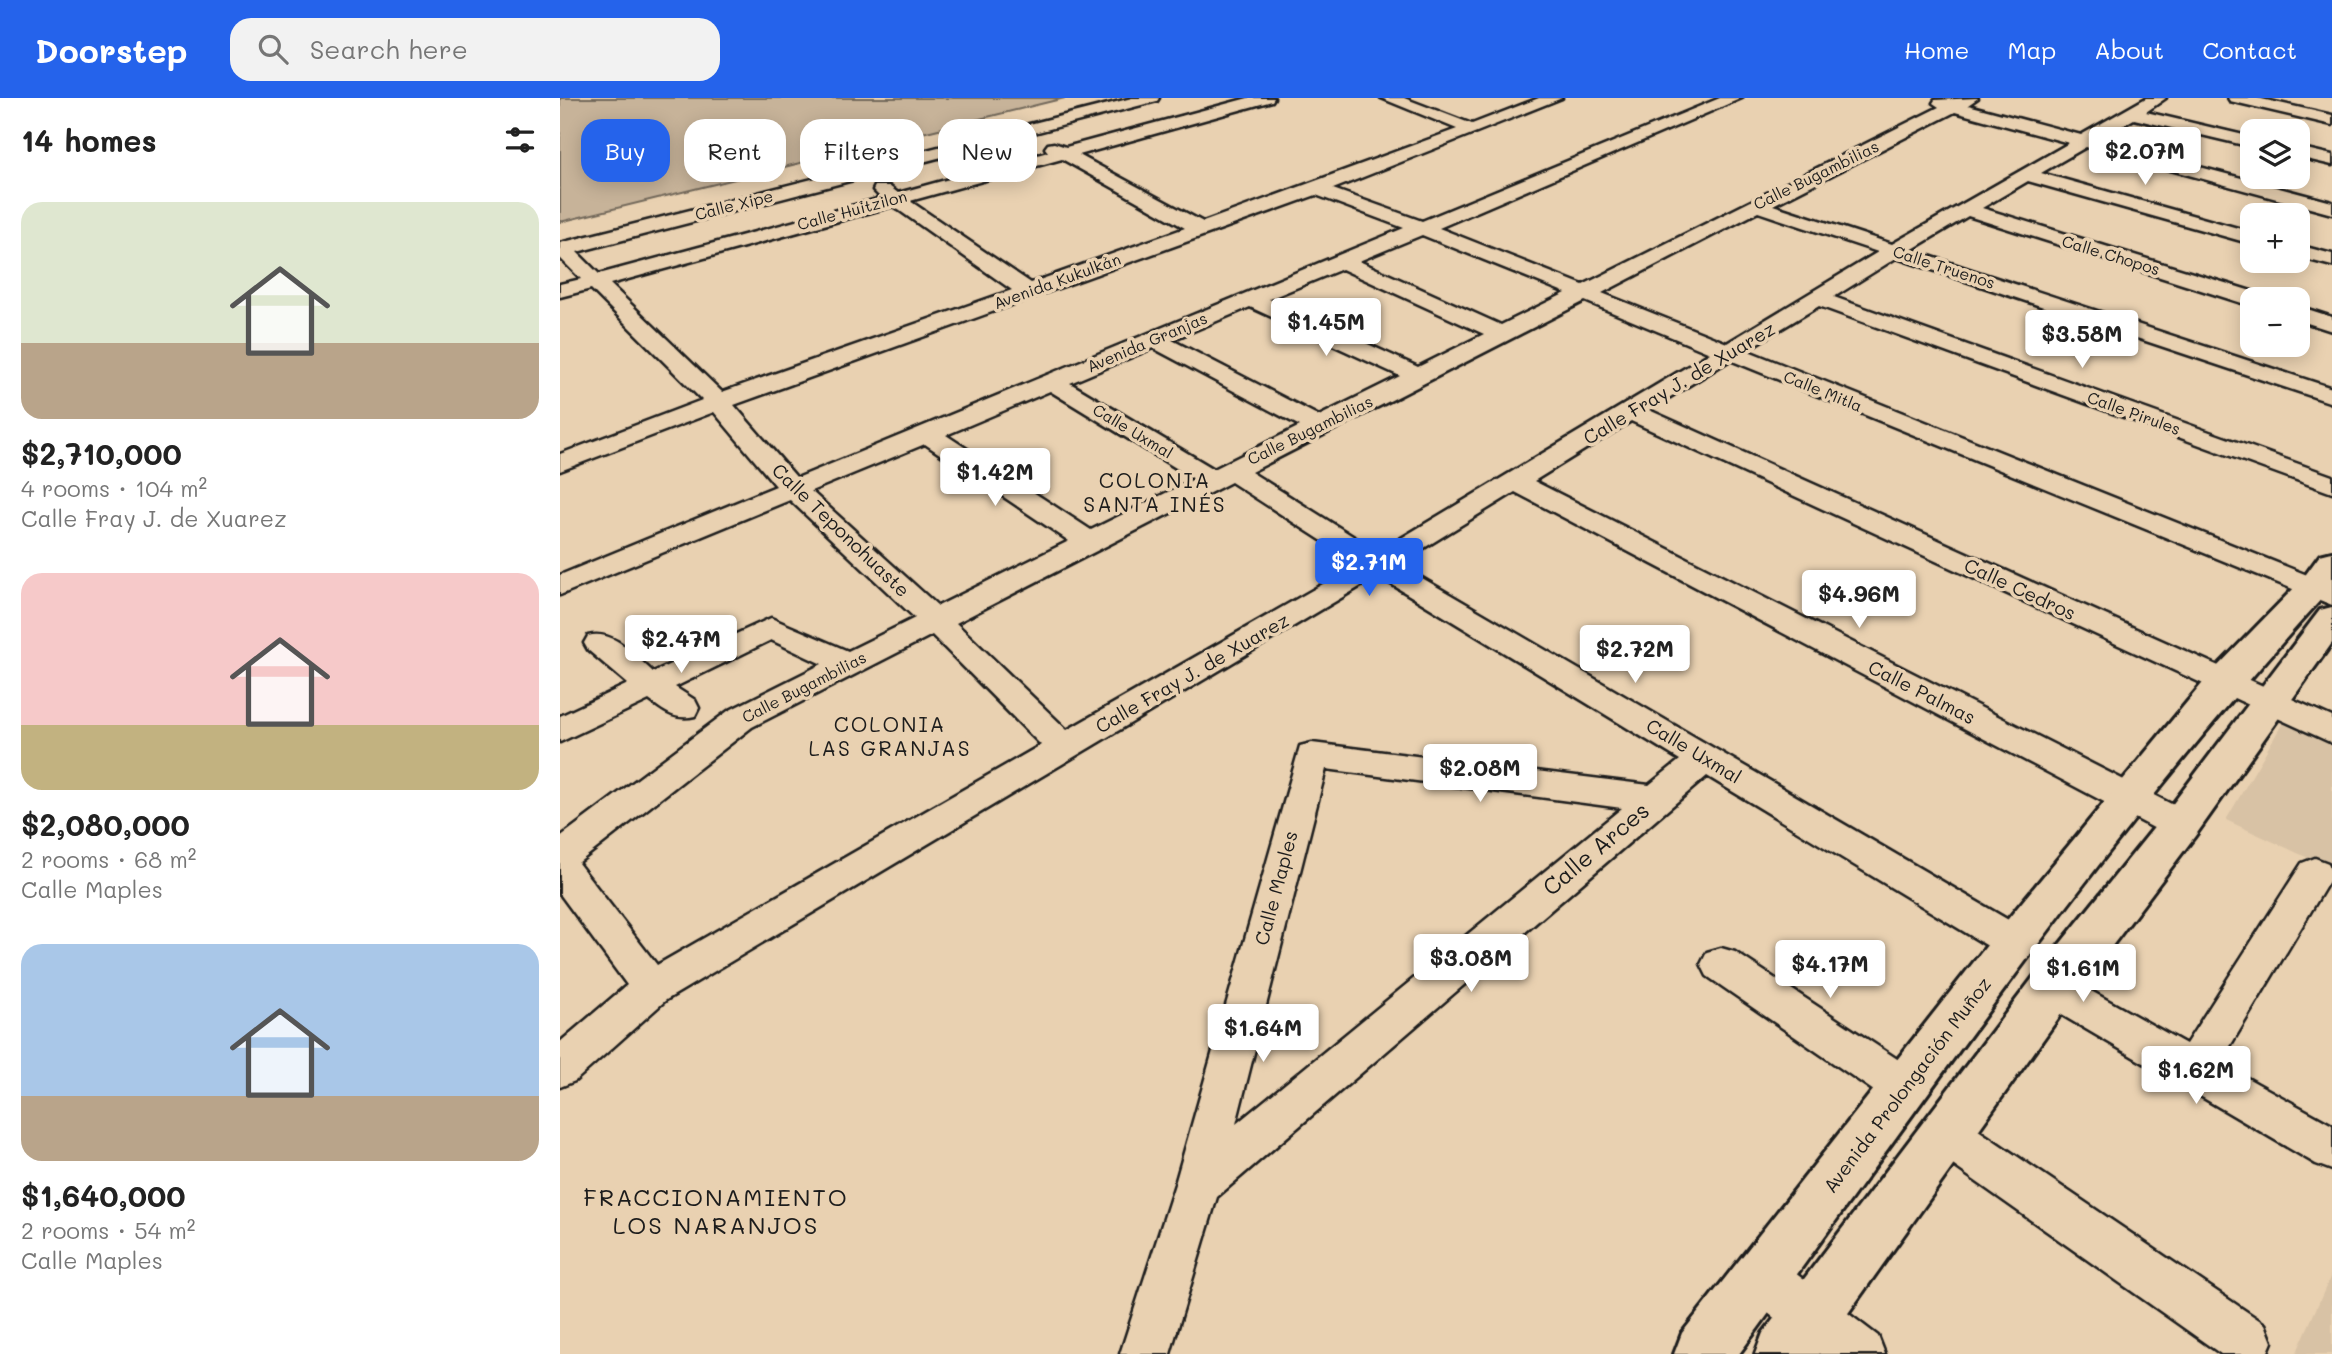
<!DOCTYPE html>
<meta charset="utf-8">
<style>
:root{--surface:#fff;--page:#f2f2f2;--text:#222;--muted:#767676;--accent:#2563eb}
body{margin:0;font-family:Mali,sans-serif;background:var(--page);color:var(--text);height:100vh;display:flex;flex-direction:column;font-size:26px;white-space:nowrap}
*{box-sizing:border-box;margin:0}
p{font-size:23px;color:var(--muted)}
.icon{flex:none;width:38px;height:38px;fill:none;stroke:currentColor;stroke-width:2;stroke-linecap:round;stroke-linejoin:round}
.map{position:relative;flex:1;overflow:hidden}
.drawer{display:flex;flex-direction:column;background:var(--surface);width:560px}
.drawer>*{flex:none}
.guide{position:absolute;left:21px;top:21px;width:665px;height:63px;display:flex;gap:14px}
.controls{position:absolute;left:1680px;top:21px;display:grid;gap:14px}
.controls a{display:grid;place-items:center;width:70px;height:70px;border-radius:14px;background:var(--surface);box-shadow:0 4px 18px #0003;font-size:35px}
.price{position:absolute;translate:-50% -60px;padding:0 16px;border-radius:7px;background:#fff;color:#222;font-size:23px;line-height:46px;filter:drop-shadow(0 2px 4px #0008)}
.price::after{content:'';position:absolute;left:50%;top:42px;width:21px;height:16px;margin-left:-10px;background:inherit;clip-path:polygon(0 0,100% 0,50% 100%)}
.price.on{background:var(--accent);color:#fff}
ul{padding:0;list-style:none}
li{display:grid;align-content:center;gap:14px;height:371px;padding:0 21px}
li span{display:grid;place-items:center;height:217px;border-radius:21px;color:#555}
li>.icon{margin-inline-start:auto}
span .icon{width:126px;height:126px;fill:#fffc;stroke-width:1}
li b{font-size:30px}
h2{display:flex;justify-content:space-between;align-items:center;height:84px;padding:0 21px;font-size:30px}
.chip{padding:0 24px;border-radius:21px;background:var(--surface);box-shadow:0 4px 18px #0003;font-size:24px;line-height:63px}
.chip.on{background:var(--accent);color:#fff}
header{display:flex;align-items:center;gap:42px;box-sizing:border-box;height:98px;padding:0 35px;background:var(--accent);color:#fff}
header strong{font-size:33px}
nav{display:flex;gap:38px;margin-inline-start:auto;font-size:24px}
.search{width:490px;height:63px;background:var(--page);display:flex;align-items:center;gap:18px;box-sizing:border-box;padding:0 24px;border-radius:21px;color:var(--muted);font-size:26px}
main{display:flex;flex:1;min-height:0}
.map>svg:first-child{display:block}
.built{fill:#d8c2a5}
.green{fill:#c7b399;stroke:#72685a;stroke-width:2}
.lines{fill:none;stroke-linecap:round;stroke-linejoin:round}
.street-casing{stroke:#1c1c1c;stroke-width:5}
.secondary-casing{stroke:#1c1c1c;stroke-width:6}
.street{fill:#e9d1b1;fill-rule:evenodd}
.secondary{fill:#e9d1b1;fill-rule:evenodd}
.labels{text-anchor:middle;stroke-width:7;stroke-linejoin:round;paint-order:stroke}
.far-street-label{font-size:16px;fill:#1c1c1c;stroke:#e9d1b1}
.street-label{font-size:19px;fill:#1c1c1c;stroke:#e9d1b1}
.neighbourhood-label{font-size:21px;letter-spacing:2px;fill:#1c1c1c;stroke:#e9d1b1}
.near-street-label{font-size:23px;fill:#1c1c1c;stroke:#e9d1b1}
.near-neighbourhood-label{font-size:24px;letter-spacing:2px;fill:#1c1c1c;stroke:#e9d1b1}
</style>
<header>
<strong>Doorstep</strong>
<div class="search"><svg class="icon" aria-label="search" viewBox="0 0 24 24"><circle cx="10" cy="10" r="6"/><path d="M15 15l6 6"/></svg>Search here</div>
<nav><a>Home</a><a>Map</a><a>About</a><a>Contact</a></nav>
</header>
<main>
<section class="drawer">
<h2>14 homes<svg class="icon" aria-label="filters" viewBox="0 0 24 24"><path d="M4 7h16M4 17h16"/><circle cx="9" cy="7" r="2"/><circle cx="15" cy="17" r="2"/></svg></h2>
<ul>
<li><span style="background:linear-gradient(#dfe7d0 65%,#b9a48a 0)"><svg class="icon" aria-label="home" viewBox="0 0 24 24"><path d="M3 11l9-7 9 7M6 9v11h12V9"/></svg></span><div><b>$2,710,000</b><p>4 rooms · 104 m²</p><p>Calle Fray J. de Xuarez</p></div></li>
<li><span style="background:linear-gradient(#f6c9c9 70%,#c2b280 0)"><svg class="icon" aria-label="home" viewBox="0 0 24 24"><path d="M3 11l9-7 9 7M6 9v11h12V9"/></svg></span><div><b>$2,080,000</b><p>2 rooms · 68 m²</p><p>Calle Maples</p></div></li>
<li><span style="background:linear-gradient(#a9c7e8 70%,#b9a48a 0)"><svg class="icon" aria-label="home" viewBox="0 0 24 24"><path d="M3 11l9-7 9 7M6 9v11h12V9"/></svg></span><div><b>$1,640,000</b><p>2 rooms · 54 m²</p><p>Calle Maples</p></div></li>
</ul>
</section>
<div class="map">
<svg width="1772" height="1256" viewBox="0 0 1772 1256">
<rect width="100%" height="100%" fill="#e9d1b1"/>
<filter id="ink" filterUnits="userSpaceOnUse"><feTurbulence type="fractalNoise" baseFrequency=".0143" numOctaves="2"/><feDisplacementMap in="SourceGraphic" scale="14" xChannelSelector="R" yChannelSelector="G"/><feConvolveMatrix kernelMatrix="1 2 1 2 8 2 1 2 1" color-interpolation-filters="sRGB"/></filter>
<g filter="url(#ink)">
<path class="built" d="M 1724,623 L 1772,645 L 1772,771 L 1666,722 Z
M 1772,1175 L 1772,1256 L 1736,1256 Z"/>
<path class="green" d="M 0,0 L 505,0 L 0,124 Z"/>
<g class="lines">
<g class="street-casing">
<path id="street" d="M 572,0 L 599,0 L 597,3 L 17,154 L 39,176 L 321,100 L 313,92 L 315,88 L 329,88 L 338,95 L 488,54 L 485,50 L 488,46 L 494,45 L 506,49 L 688,0 L 714,0 L 712,3 L 519,57 L 643,124 L 897,31 L 821,0 L 844,0 L 912,26 L 979,0 L 1002,0 L 773,91 L 862,123 L 1160,0 L 1182,0 L 879,130 L 1023,187 L 1379,9 L 1373,5 L 1375,2 L 1418,0 L 1408,7 L 1521,37 L 1586,0 L 1606,0 L 1586,14 L 1692,39 L 1692,49 L 1574,21 L 1538,42 L 1772,104 L 1772,116 L 1526,49 L 1481,75 L 1692,134 L 1692,146 L 1468,83 L 1422,110 L 1701,196 L 1704,201 L 1692,201 L 1692,207 L 1685,206 L 1408,118 L 1351,152 L 1772,290 L 1772,305 L 1336,160 L 1274,199 L 1772,378 L 1772,395 L 1259,208 L 1186,252 L 1772,487 L 1772,507 L 1170,262 L 1089,312 L 1772,619 L 1772,645 L 1071,323 L 974,383 L 1633,717 L 1638,727 L 1633,737 L 1620,740 L 1607,737 L 955,394 L 838,466 L 1469,834 L 1475,845 L 1469,856 L 1455,861 L 1441,856 L 1147,678 L 657,1099 L 610,1256 L 560,1256 L 615,1086 L 740,648 L 752,645 L 1089,687 L 1120,662 L 818,478 L 106,902 L 15,983 L 0,989 L 0,944 L 67,887 L 0,796 L 0,739 L 168,613 L 262,566 L 211,542 L 115,589 L 135,602 L 139,610 L 135,618 C 115,623 104,613 89,602 L 0,644 L 0,618 L 68,586 L 28,552 L 24,545 L 28,538 C 54,531 75,558 93,574 L 211,520 L 288,553 L 355,520 L 230,402 L 0,497 L 0,477 L 216,388 L 154,314 L 0,373 L 0,356 L 142,302 L 31,191 L 0,199 L 0,186 L 21,181 L 0,160 L 0,145 ZM 1395,14 L 1509,45 L 1332,146 L 1213,107 ZM 502,61 L 625,130 L 471,185 L 350,103 ZM 756,97 L 844,130 L 237,380 L 174,307 ZM 333,108 L 452,192 L 162,294 L 50,186 ZM 1198,114 L 1318,154 L 1167,245 L 1042,195 ZM 862,137 L 1006,195 L 941,227 L 799,163 ZM 782,171 L 924,236 L 858,269 L 709,201 ZM 1025,203 L 1150,255 L 818,454 L 691,374 ZM 690,209 L 840,278 L 759,318 L 612,242 ZM 593,250 L 740,328 L 654,371 L 510,285 ZM 490,293 L 634,381 L 531,432 L 386,337 ZM 365,346 L 509,443 L 378,508 L 251,393 ZM 671,384 L 798,466 L 507,632 L 396,525 ZM 372,537 L 481,647 L 97,867 L 18,765 L 192,629 ZM 766,671 L 1062,710 L 676,1026 Z
M 1668,0 L 1697,0 L 1772,17 L 1772,27 L 1670,3 Z
M 1738,49 L 1772,57 L 1772,67 L 1738,59 Z
M 1738,147 L 1772,156 L 1772,168 L 1738,159 Z
M 1738,208 L 1772,219 L 1772,233 L 1738,222 Z
M 1755,760 L 1768,765 L 1772,778 L 1660,965 L 1772,1027 L 1772,1072 L 1756,1066 L 1478,903 L 1472,891 L 1478,879 L 1492,874 L 1506,879 L 1626,946 L 1742,765 Z
M 1161,850 L 1175,854 L 1360,976 L 1367,990 L 1360,1004 L 1345,1009 L 1330,1004 L 1147,878 L 1141,866 L 1147,854 Z
M 1386,1015 L 1402,1021 L 1705,1226 L 1712,1244 L 1707,1256 L 1661,1256 L 1370,1051 L 1364,1036 L 1370,1021 Z
M 1201,1155 L 1218,1162 L 1318,1238 L 1325,1256 L 1260,1256 L 1184,1196 L 1177,1179 L 1184,1162 Z"/>
</g>
<g class="secondary-casing">
<path id="secondary" d="M 1772,454 L 1772,488 L 1765,497 C 1549,732 1367,999 1179,1256 L 1114,1256 L 1122,1235 L 1439,832 L 1651,575 L 1741,483 L 1760,457 Z
M 1772,509 L 1772,545 L 1635,738 L 1509,905 L 1259,1256 L 1195,1256 L 1203,1235 L 1475,877 L 1605,716 L 1760,512 Z"/>
</g>
<use href="#street" class="street"/>
<use href="#secondary" class="secondary"/>
</g>
</g>
<g class="labels">
<g class="far-street-label">
<text transform="translate(1256 77) rotate(-26)" y="6">Calle Bugambilias</text>
<text transform="translate(174 107) rotate(-14)" y="6">Calle Xipe</text>
<text transform="translate(292 112) rotate(-15)" y="6">Calle Huitzilon</text>
<text transform="translate(1551 157) rotate(17)" y="6">Calle Chopos</text>
<text transform="translate(1384 169) rotate(18)" y="6">Calle Truenos</text>
<text transform="translate(497 183) rotate(-20)" y="6">Avenida Kukulkán</text>
<text transform="translate(587 244) rotate(-23)" y="6">Avenida Granjas</text>
<text transform="translate(1263 293) rotate(22)" y="6">Calle Mitla</text>
<text transform="translate(1574 315) rotate(20)" y="6">Calle Pirules</text>
<text transform="translate(750 332) rotate(-26)" y="6">Calle Bugambilias</text>
<text transform="translate(573 333) rotate(31)" y="6">Calle Uxmal</text>
<text transform="translate(244 589) rotate(-27)" y="6">Calle Bugambilias</text>
</g>
<g class="street-label">
<text transform="translate(1119 285) rotate(-31)" y="7">Calle Fray J. de Xuarez</text>
<text transform="translate(281 432) rotate(44)" y="7">Calle Teponohuaste</text>
<text transform="translate(1460 491) rotate(25)" y="7">Calle Cedros</text>
<text transform="translate(632 575) rotate(-30)" y="7">Calle Fray J. de Xuarez</text>
<text transform="translate(1362 594) rotate(27)" y="7">Calle Palmas</text>
<text transform="translate(1134 653) rotate(31)" y="7">Calle Uxmal</text>
<text transform="translate(716 790) rotate(-75)" y="7">Calle Maples</text>
<text transform="translate(1347 987) rotate(-53)" y="7">Avenida Prolongación Muñoz</text>
</g>
<g class="neighbourhood-label">
<text x="595" y="390">COLONIA<tspan x="595" dy="24">SANTA INÉS</tspan></text>
<text x="330" y="634">COLONIA<tspan x="330" dy="24">LAS GRANJAS</tspan></text>
</g>
<g class="near-street-label">
<text transform="translate(1036 751) rotate(-40)" y="8">Calle Arces</text>
</g>
<g class="near-neighbourhood-label">
<text x="156" y="1108">FRACCIONAMIENTO<tspan x="156" dy="28">LOS NARANJOS</tspan></text>
</g>
</g>
</svg>
<div class="controls">
<a><svg class="icon" aria-label="layers" viewBox="0 0 24 24"><path d="M12 4l9 5-9 5-9-5zM3 14l9 5 9-5"/></svg></a>
<a>+</a>
<a>−</a>
</div>
<b class="price" style="left:1585px;top:89px">$2.07M</b>
<b class="price" style="left:766px;top:260px">$1.45M</b>
<b class="price" style="left:1522px;top:272px">$3.58M</b>
<b class="price" style="left:435px;top:410px">$1.42M</b>
<b class="price on" style="left:809px;top:500px">$2.71M</b>
<b class="price" style="left:1299px;top:532px">$4.96M</b>
<b class="price" style="left:121px;top:577px">$2.47M</b>
<b class="price" style="left:1075px;top:587px">$2.72M</b>
<b class="price" style="left:920px;top:706px">$2.08M</b>
<b class="price" style="left:911px;top:896px">$3.08M</b>
<b class="price" style="left:1270px;top:902px">$4.17M</b>
<b class="price" style="left:1523px;top:906px">$1.61M</b>
<b class="price" style="left:703px;top:966px">$1.64M</b>
<b class="price" style="left:1636px;top:1008px">$1.62M</b>
<div class="guide">
<a class="chip on">Buy</a>
<a class="chip">Rent</a>
<a class="chip">Filters</a>
<a class="chip">New</a>
</div>
</div>
</main>
